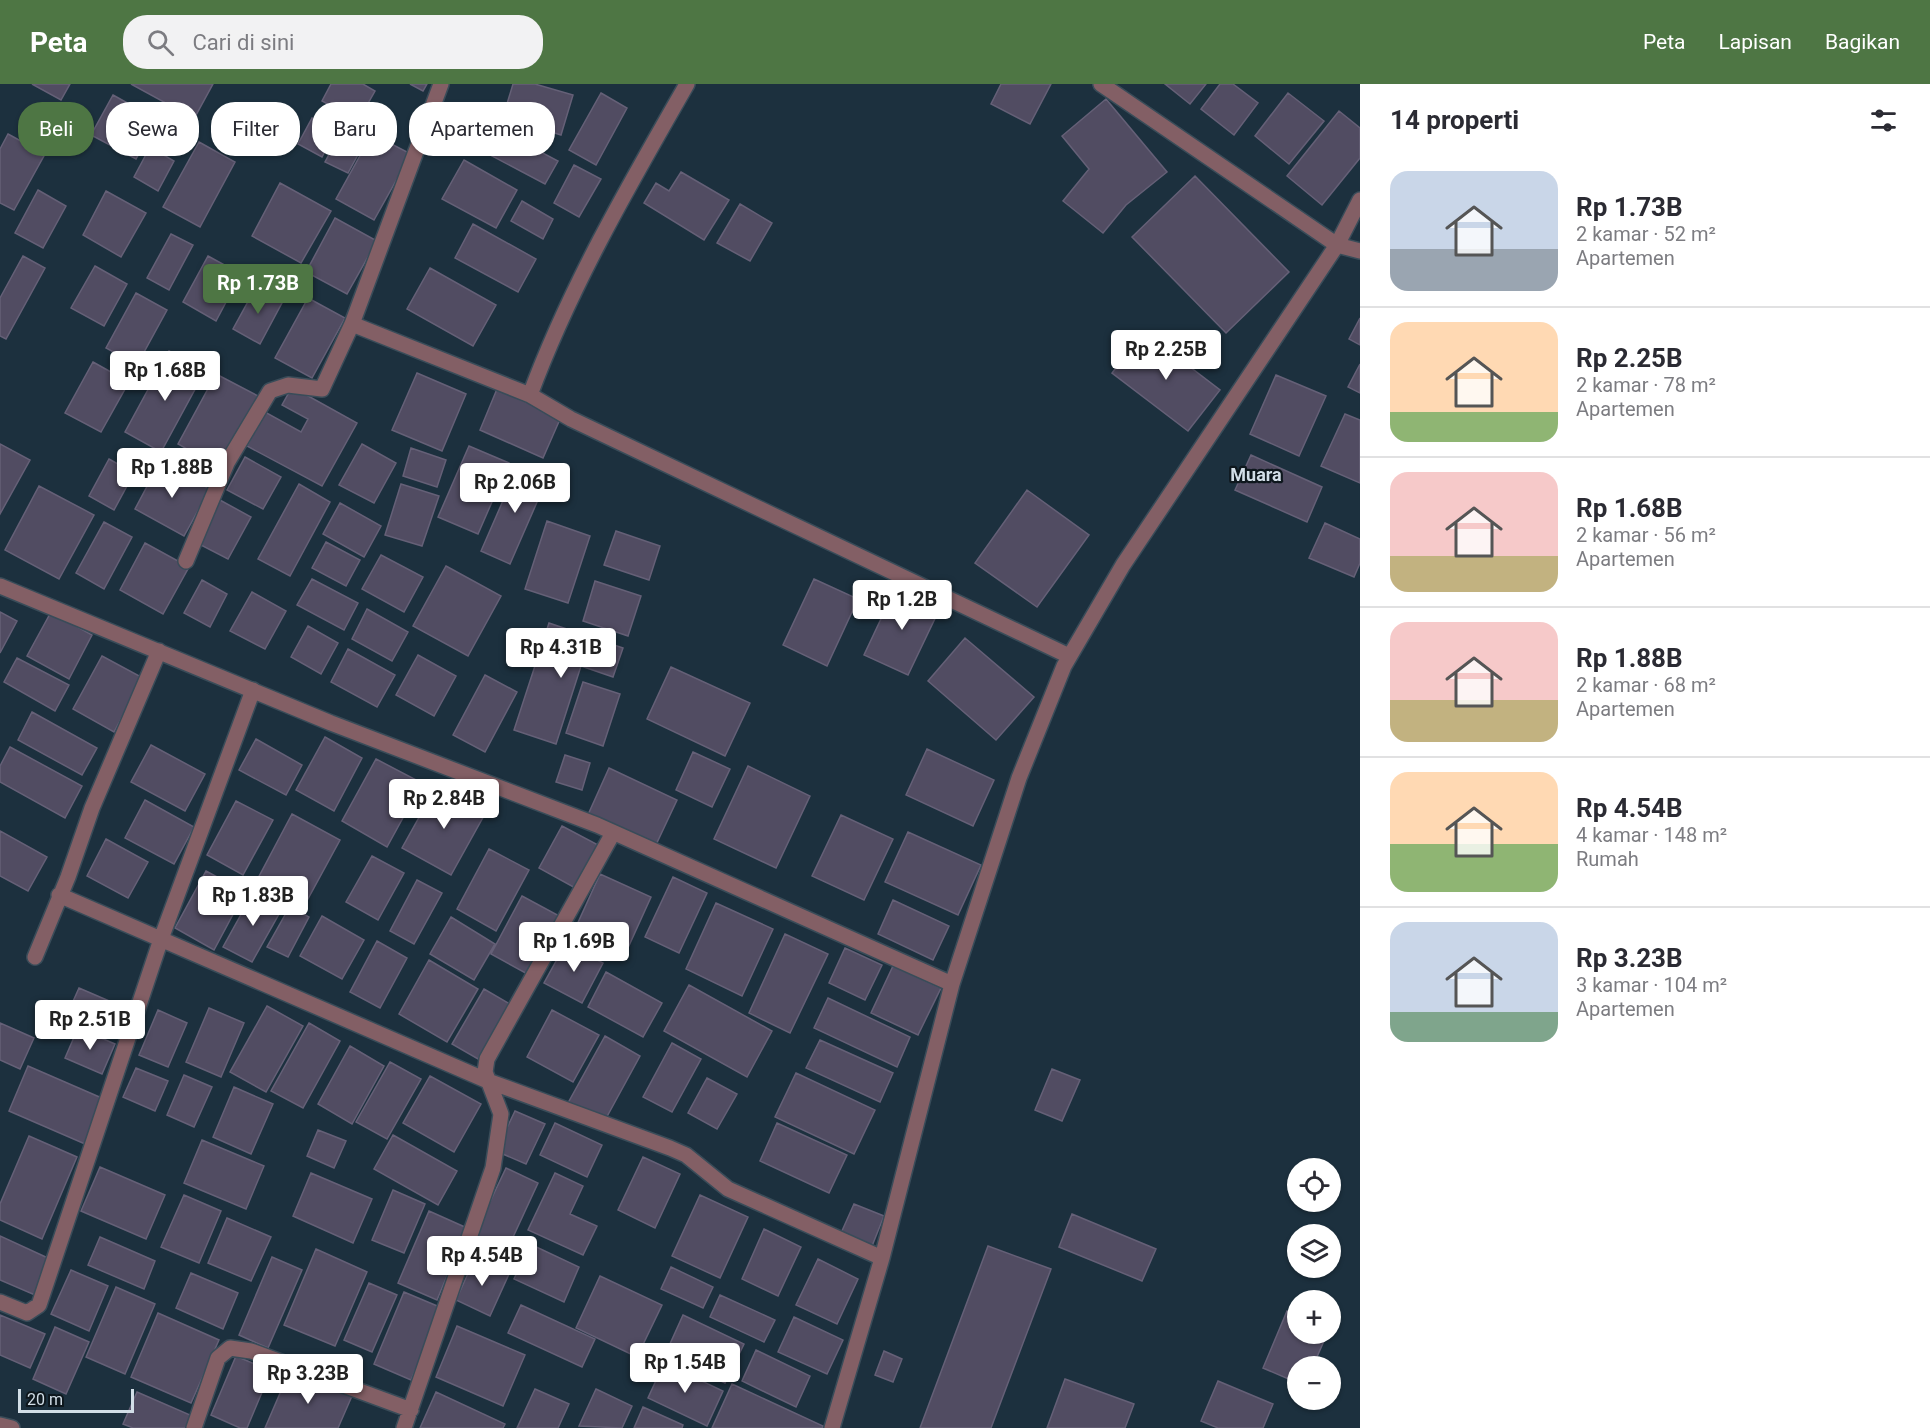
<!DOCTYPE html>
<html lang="id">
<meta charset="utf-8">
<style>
:root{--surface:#fff;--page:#f2f2f3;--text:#2b2b33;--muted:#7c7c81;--line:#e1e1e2;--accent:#4e7644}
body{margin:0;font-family:Roboto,sans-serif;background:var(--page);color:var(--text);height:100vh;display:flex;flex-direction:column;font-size:22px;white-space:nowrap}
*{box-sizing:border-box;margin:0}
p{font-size:20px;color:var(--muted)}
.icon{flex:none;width:33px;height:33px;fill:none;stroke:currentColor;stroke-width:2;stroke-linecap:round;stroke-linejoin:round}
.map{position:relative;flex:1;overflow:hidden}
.details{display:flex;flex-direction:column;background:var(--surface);width:570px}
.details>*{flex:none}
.top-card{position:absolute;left:18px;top:18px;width:570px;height:54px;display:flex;gap:12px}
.tools{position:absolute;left:1287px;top:1074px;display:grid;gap:12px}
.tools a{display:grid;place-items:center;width:54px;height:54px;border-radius:50%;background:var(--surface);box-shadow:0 2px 4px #0004;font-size:30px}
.scale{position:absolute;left:18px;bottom:15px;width:116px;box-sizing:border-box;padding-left:6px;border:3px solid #d2dee7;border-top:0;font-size:16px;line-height:21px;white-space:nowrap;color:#d2dee7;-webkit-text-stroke:4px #0e171d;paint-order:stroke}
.price{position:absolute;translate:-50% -51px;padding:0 14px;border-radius:6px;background:#fff;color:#222;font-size:20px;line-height:39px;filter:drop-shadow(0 2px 3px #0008)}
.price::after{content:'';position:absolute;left:50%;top:36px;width:18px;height:14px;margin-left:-9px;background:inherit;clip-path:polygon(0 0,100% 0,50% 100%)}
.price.selected{background:var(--accent);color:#fff}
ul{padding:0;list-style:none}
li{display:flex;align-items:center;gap:18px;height:150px;padding:0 30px}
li+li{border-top:2px solid var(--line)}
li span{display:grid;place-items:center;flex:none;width:168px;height:120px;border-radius:18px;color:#555}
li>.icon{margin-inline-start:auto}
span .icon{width:72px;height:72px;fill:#fffc;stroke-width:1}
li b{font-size:26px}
h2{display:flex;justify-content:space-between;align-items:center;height:72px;padding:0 30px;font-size:26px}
.pill{padding:0 21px;border-radius:24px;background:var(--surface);box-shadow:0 2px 4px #0004;font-size:21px;line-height:54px}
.pill.selected{background:var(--accent);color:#fff}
header{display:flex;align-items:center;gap:36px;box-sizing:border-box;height:84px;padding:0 30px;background:var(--accent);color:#fff}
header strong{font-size:28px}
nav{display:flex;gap:33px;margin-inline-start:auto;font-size:21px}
.search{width:420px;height:54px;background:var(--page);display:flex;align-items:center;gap:15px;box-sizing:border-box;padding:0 21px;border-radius:24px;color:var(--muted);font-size:22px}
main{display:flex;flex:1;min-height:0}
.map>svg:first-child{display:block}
.building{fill:#514c62;stroke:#656077;stroke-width:1.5}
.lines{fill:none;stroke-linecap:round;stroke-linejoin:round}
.street-casing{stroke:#394c59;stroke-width:18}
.street{stroke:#835f65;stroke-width:15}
.labels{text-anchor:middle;stroke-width:4.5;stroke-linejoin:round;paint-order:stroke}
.quarter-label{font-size:18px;font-weight:bold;fill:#d2dee7;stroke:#0e171d}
</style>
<header>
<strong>Peta</strong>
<div class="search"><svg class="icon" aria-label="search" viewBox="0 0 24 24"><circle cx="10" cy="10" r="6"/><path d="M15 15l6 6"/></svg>Cari di sini</div>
<nav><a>Peta</a><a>Lapisan</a><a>Bagikan</a></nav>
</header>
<main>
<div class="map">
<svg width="1360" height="1344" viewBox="0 0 1360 1344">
<rect width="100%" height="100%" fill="#1c303e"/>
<path class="building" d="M 32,0 L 70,0 L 61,16 Z
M 131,0 L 213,0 L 177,66 L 157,56 L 175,24 Z
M 331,0 L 363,0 L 375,7 L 358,37 L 322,17 Z
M 410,0 L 427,0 L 423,7 Z
M 513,0 L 535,0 L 573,11 L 561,51 L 503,33 Z
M 1001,0 L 1051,0 L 1030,40 L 991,20 Z
M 1165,0 L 1206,0 L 1190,20 Z
M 1220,0 L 1233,0 L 1258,19 L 1234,51 L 1201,25 Z
M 601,9 L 627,24 L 596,81 L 569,66 Z
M 1288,9 L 1324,37 L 1289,80 L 1255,52 Z
M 113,11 L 158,36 L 136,75 L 91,51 Z
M 1106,15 L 1167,88 L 1126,121 L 1103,149 L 1063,117 L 1089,85 L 1062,52 Z
M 1339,27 L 1360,44 L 1360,74 L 1322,121 L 1287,92 Z
M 312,34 L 336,47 L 322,73 L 298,60 Z
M 345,41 L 367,54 L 348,89 L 325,78 Z
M 505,49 L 558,77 L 545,100 L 492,72 Z
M 8,50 L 45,70 L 14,126 L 0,119 L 0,65 Z
M 372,50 L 411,70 L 374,136 L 336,115 Z
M 199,58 L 235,78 L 200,143 L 163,123 Z
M 150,63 L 174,77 L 158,107 L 134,93 Z
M 464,76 L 517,106 L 496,144 L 442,115 Z
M 574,81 L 601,95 L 579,133 L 554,119 Z
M 681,88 L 729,116 L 704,156 L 644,119 L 656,99 L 669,107 Z
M 1195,92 L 1289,188 L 1226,249 L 1132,153 Z
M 280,99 L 331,127 L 301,179 L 252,152 Z
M 38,106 L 66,122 L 43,164 L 15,149 Z
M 106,107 L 146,129 L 121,173 L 83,151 Z
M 522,117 L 553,135 L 543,155 L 511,137 Z
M 740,120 L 772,139 L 750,177 L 717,159 Z
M 335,134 L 377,157 L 347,210 L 306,188 Z
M 473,140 L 536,175 L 518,208 L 455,174 Z
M 171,150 L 193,161 L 169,206 L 147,194 Z
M 23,172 L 45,184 L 6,255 L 0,252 L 0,214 Z
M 208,172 L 241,190 L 216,237 L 183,218 Z
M 95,182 L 127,200 L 104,242 L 71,224 Z
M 430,184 L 496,221 L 473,262 L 407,225 Z
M 256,203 L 283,217 L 260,260 L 233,245 Z
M 136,209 L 167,226 L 137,281 L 106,264 Z
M 308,214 L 345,234 L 312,294 L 275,274 Z
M 1360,234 L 1360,261 L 1349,255 Z
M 1143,247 L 1220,306 L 1188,347 L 1112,289 Z
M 169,267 L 205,287 L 161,368 L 125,348 Z
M 93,278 L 129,298 L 101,348 L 65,329 Z
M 1360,280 L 1360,309 L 1348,303 Z
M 417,289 L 466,310 L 442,367 L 392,346 Z
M 216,290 L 258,312 L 219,383 L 178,360 Z
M 1276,291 L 1326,312 L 1299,372 L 1250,350 Z
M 292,303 L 357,339 L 322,402 L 247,362 L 265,328 L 301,348 L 308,335 L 282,321 Z
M 497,305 L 561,333 L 543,374 L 480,346 Z
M 1345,330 L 1360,336 L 1360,399 L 1321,382 Z
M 0,360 L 30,376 L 0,430 Z
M 362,360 L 396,379 L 374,419 L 339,401 Z
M 469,362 L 509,379 L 478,450 L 438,433 Z
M 411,364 L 446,376 L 437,403 L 403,392 Z
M 1251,371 L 1322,403 L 1307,438 L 1235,406 Z
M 245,373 L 281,393 L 263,425 L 227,406 Z
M 109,375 L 134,389 L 114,426 L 89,412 Z
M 160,378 L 210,405 L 184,452 L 135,425 Z
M 519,380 L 548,393 L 510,480 L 481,467 Z
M 299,400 L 330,418 L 290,492 L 258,475 Z
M 401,400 L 439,412 L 422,462 L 385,451 Z
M 39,402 L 94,431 L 59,495 L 5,466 Z
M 1027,406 L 1089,451 L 1037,523 L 975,479 Z
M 218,415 L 251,433 L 228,475 L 195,458 Z
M 340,419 L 381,442 L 364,473 L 323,450 Z
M 547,437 L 590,452 L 568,519 L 525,505 Z
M 104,438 L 132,453 L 104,505 L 76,489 Z
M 1325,439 L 1360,455 L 1360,479 L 1354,493 L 1309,474 Z
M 616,447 L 660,462 L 649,496 L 604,481 Z
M 326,458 L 360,476 L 346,502 L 312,484 Z
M 145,459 L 189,483 L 163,530 L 120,506 Z
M 381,471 L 423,493 L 404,528 L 362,505 Z
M 446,482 L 501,512 L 468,572 L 413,542 Z
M 312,495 L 358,519 L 344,546 L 297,521 Z
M 814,495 L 858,515 L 827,582 L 783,561 Z
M 202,496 L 227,510 L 210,543 L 184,529 Z
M 595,497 L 641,512 L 628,552 L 583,537 Z
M 896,503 L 940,524 L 908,591 L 864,571 Z
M 252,508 L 286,527 L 265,565 L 230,547 Z
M 367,525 L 408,548 L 392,577 L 352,555 Z
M 0,528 L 17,537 L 0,569 Z
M 51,528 L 92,551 L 69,595 L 27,572 Z
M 549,539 L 623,564 L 613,593 L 581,582 L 556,660 L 514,646 Z
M 308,542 L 338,559 L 321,590 L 291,573 Z
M 965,554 L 1034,613 L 996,656 L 928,597 Z
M 348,565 L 395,591 L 377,623 L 331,598 Z
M 418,571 L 456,592 L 434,632 L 396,611 Z
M 102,572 L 143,594 L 114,648 L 73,625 Z
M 17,574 L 69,601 L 55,627 L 4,598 Z
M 671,583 L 750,619 L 725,672 L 647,635 Z
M 485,591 L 517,608 L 485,668 L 453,651 Z
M 583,598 L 620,610 L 603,662 L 566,649 Z
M 32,628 L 97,664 L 82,691 L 18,656 Z
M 325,653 L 362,674 L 334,727 L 296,706 Z
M 256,655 L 302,681 L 286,711 L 239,686 Z
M 151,661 L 205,690 L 185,727 L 131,698 Z
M 10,663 L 82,702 L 65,734 L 0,698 L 0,682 Z
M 927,665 L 994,696 L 973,742 L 906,711 Z
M 693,668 L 730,685 L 712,723 L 676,706 Z
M 565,671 L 590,679 L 582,706 L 556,698 Z
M 376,675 L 422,699 L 387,763 L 342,737 Z
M 748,682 L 810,712 L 776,784 L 714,755 Z
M 609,684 L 677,716 L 654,765 L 587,733 Z
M 437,701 L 486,728 L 451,791 L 402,764 Z
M 145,716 L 194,743 L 174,780 L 125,754 Z
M 236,717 L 273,736 L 243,791 L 207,771 Z
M 292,730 L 340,756 L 303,824 L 256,798 Z
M 841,731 L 893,755 L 864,816 L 812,792 Z
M 562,742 L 600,762 L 577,805 L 539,784 Z
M 0,747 L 47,773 L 28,807 L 0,792 Z
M 908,748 L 981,781 L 958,831 L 885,798 Z
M 106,755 L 148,778 L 128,814 L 87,792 Z
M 489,765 L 529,786 L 496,847 L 457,825 Z
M 372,772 L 404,789 L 378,836 L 346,818 Z
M 206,787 L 245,808 L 214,866 L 175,844 Z
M 600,790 L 651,813 L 627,866 L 576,843 Z
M 673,793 L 707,809 L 679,869 L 645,853 Z
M 417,796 L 442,809 L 414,860 L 390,847 Z
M 254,807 L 283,823 L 252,878 L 223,863 Z
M 522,812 L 563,834 L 531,892 L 491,870 Z
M 893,816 L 949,842 L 933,876 L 878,850 Z
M 716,819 L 773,845 L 742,912 L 686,885 Z
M 290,822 L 309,833 L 288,873 L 267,863 Z
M 322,832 L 364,856 L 342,895 L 300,872 Z
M 451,833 L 495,860 L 474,896 L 430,870 Z
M 785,850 L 828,870 L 790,949 L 749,929 Z
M 377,857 L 407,874 L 380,924 L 350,908 Z
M 566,859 L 603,879 L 582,919 L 544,899 Z
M 845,864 L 882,881 L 865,916 L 829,899 Z
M 429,876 L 478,905 L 447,958 L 399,930 Z
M 893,882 L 941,904 L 918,951 L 871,929 Z
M 606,888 L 662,919 L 643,953 L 588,923 Z
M 689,901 L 772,947 L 747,993 L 664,947 Z
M 79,904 L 123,923 L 111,952 L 66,933 Z
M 484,905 L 510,920 L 478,975 L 452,960 Z
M 828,914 L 910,953 L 897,983 L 814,944 Z
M 267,922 L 303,942 L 266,1008 L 230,988 Z
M 209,924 L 244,939 L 221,993 L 186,978 Z
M 158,926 L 187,939 L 168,983 L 139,971 Z
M 552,926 L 599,951 L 573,998 L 527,973 Z
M 0,939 L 34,954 L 20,985 L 0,976 Z
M 309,939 L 340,957 L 303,1024 L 271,1007 Z
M 78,944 L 115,960 L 102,990 L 65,974 Z
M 605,952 L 640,972 L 604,1038 L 568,1019 Z
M 820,956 L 893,989 L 880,1018 L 806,984 Z
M 672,959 L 701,975 L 672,1028 L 643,1013 Z
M 350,962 L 384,982 L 352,1040 L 318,1020 Z
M 390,978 L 421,995 L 387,1055 L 356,1038 Z
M 28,982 L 104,1015 L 85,1060 L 9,1027 Z
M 136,984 L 168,997 L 155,1027 L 123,1013 Z
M 1052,985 L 1080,996 L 1062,1037 L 1035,1026 Z
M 796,989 L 875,1026 L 854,1070 L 775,1033 Z
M 184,991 L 212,1003 L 194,1043 L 167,1031 Z
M 430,992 L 481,1020 L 454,1068 L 403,1039 Z
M 707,994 L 737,1010 L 717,1045 L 688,1029 Z
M 234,1003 L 273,1020 L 251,1070 L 213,1053 Z
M 515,1027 L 545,1040 L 526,1080 L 496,1067 Z
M 555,1039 L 602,1061 L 587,1093 L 540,1071 Z
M 777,1039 L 847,1071 L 829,1109 L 760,1077 Z
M 318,1046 L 346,1057 L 334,1084 L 307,1072 Z
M 393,1051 L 457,1087 L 438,1121 L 374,1085 Z
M 29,1052 L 77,1073 L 42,1155 L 0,1136 L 0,1120 Z
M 202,1056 L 264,1082 L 246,1125 L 184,1099 Z
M 643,1073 L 680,1090 L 655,1144 L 618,1126 Z
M 100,1083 L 165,1111 L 146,1155 L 81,1127 Z
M 506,1084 L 538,1099 L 502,1177 L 469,1162 Z
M 311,1089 L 372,1115 L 353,1159 L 293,1132 Z
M 555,1089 L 583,1102 L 570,1130 L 597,1142 L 583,1171 L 528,1146 Z
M 393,1106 L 425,1120 L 404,1169 L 372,1156 Z
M 184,1111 L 221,1127 L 199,1179 L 161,1163 Z
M 700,1111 L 748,1133 L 720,1194 L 672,1172 Z
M 854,1120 L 884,1132 L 872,1162 L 841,1149 Z
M 429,1127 L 467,1144 L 437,1216 L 398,1199 Z
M 1072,1130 L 1156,1165 L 1142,1197 L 1059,1163 Z
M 227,1134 L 271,1153 L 251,1197 L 208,1179 Z
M 764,1145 L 801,1163 L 778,1212 L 742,1195 Z
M 0,1152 L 50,1175 L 35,1211 L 0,1196 Z
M 100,1153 L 155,1177 L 144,1205 L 88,1181 Z
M 530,1160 L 579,1183 L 564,1218 L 514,1195 Z
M 988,1162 L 1051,1185 L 991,1344 L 920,1344 Z
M 316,1165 L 367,1188 L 335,1262 L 284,1241 Z
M 272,1173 L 302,1186 L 268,1264 L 239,1251 Z
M 475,1174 L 509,1190 L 490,1232 L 456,1216 Z
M 818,1175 L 858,1195 L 837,1240 L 796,1221 Z
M 671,1183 L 713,1203 L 703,1224 L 661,1205 Z
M 71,1186 L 108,1202 L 89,1247 L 51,1230 Z
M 191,1189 L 238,1209 L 223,1245 L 176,1224 Z
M 600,1192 L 662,1221 L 637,1273 L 576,1244 Z
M 369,1199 L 397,1211 L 372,1268 L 344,1256 Z
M 116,1203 L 155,1220 L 125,1290 L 86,1273 Z
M 404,1208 L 442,1224 L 411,1296 L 374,1280 Z
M 720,1211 L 775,1236 L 764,1258 L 710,1233 Z
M 521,1221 L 595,1255 L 582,1283 L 508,1249 Z
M 1287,1227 L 1298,1231 L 1298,1250 L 1327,1250 L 1313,1282 L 1298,1282 L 1298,1299 L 1263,1284 Z
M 158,1229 L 219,1256 L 191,1319 L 131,1293 Z
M 0,1231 L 45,1250 L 30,1284 L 0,1271 Z
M 683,1231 L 744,1260 L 725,1299 L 665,1271 Z
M 794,1233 L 843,1256 L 827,1290 L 778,1268 Z
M 457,1242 L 525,1271 L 503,1322 L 436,1293 Z
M 55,1243 L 89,1258 L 66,1310 L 33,1295 Z
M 756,1266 L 810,1292 L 796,1323 L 742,1297 Z
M 884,1267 L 902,1275 L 893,1298 L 875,1291 Z
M 236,1272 L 271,1287 L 247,1344 L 240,1344 L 211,1331 Z
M 664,1279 L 723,1307 L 707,1342 L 648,1314 Z
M 290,1286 L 352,1312 L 338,1344 L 265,1344 Z
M 1065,1295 L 1134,1320 L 1125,1344 L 1047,1344 Z
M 1218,1297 L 1273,1320 L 1263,1344 L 1218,1344 L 1201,1337 Z
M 732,1300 L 823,1342 L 822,1344 L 712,1344 Z
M 535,1305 L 569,1320 L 558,1344 L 517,1344 Z
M 596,1305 L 632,1322 L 622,1344 L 579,1342 Z
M 137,1308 L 197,1334 L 192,1344 L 133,1344 L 123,1340 Z
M 436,1308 L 505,1340 L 503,1344 L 420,1344 Z
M 643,1323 L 683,1341 L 682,1344 L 634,1344 Z"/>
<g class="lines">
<g class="street-casing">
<path id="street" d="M 687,0 C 629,101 570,203 530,311 L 571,335 L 1069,572
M 1101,0 L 1337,161 L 1360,167
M 352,240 L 530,311
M 186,477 L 227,379 L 270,307 L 288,301 L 322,305 L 352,240 L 441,0
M 0,502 L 331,639 L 597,741 L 952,900
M 59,811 L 488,997 L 670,1064 L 686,1071 L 728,1105 L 882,1174
M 35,873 L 68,793 L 92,724 L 159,567
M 0,1218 L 27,1229 L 39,1221 L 161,855 L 253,606
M 0,1341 L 12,1344
M 194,1344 L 218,1274 L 230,1264 L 251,1267 L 411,1326
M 404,1344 L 493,1084 L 501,1030 L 485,988 L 487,975 L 613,749
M 832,1344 L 882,1174 L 952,900 L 1019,694 L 1064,582 L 1123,481 L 1337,161 L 1360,116"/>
</g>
<use href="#street" class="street"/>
</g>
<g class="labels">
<g class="quarter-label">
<text x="1256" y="397">Muara</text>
</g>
</g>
</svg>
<div class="tools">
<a><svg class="icon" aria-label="locate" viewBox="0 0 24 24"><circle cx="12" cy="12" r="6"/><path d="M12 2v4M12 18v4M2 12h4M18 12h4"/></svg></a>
<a><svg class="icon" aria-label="layers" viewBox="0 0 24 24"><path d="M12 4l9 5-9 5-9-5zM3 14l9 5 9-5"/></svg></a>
<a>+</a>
<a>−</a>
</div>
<div class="scale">20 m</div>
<b class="price selected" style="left:258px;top:231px">Rp 1.73B</b>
<b class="price" style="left:1166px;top:297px">Rp 2.25B</b>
<b class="price" style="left:165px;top:318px">Rp 1.68B</b>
<b class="price" style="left:172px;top:415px">Rp 1.88B</b>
<b class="price" style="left:515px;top:430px">Rp 2.06B</b>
<b class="price" style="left:902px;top:547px">Rp 1.2B</b>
<b class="price" style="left:561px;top:595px">Rp 4.31B</b>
<b class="price" style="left:444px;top:746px">Rp 2.84B</b>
<b class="price" style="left:253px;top:843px">Rp 1.83B</b>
<b class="price" style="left:574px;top:889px">Rp 1.69B</b>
<b class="price" style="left:90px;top:967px">Rp 2.51B</b>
<b class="price" style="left:482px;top:1203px">Rp 4.54B</b>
<b class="price" style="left:685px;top:1310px">Rp 1.54B</b>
<b class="price" style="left:308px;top:1321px">Rp 3.23B</b>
<div class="top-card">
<a class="pill selected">Beli</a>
<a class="pill">Sewa</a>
<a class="pill">Filter</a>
<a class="pill">Baru</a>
<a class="pill">Apartemen</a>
</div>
</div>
<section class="details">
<h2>14 properti<svg class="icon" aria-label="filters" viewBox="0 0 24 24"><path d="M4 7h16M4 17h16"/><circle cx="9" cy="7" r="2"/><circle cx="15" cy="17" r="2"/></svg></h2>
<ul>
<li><span style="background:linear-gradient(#c9d6e8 65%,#9aa5b1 0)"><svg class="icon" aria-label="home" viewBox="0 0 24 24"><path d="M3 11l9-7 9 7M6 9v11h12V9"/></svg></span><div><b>Rp 1.73B</b><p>2 kamar · 52 m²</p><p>Apartemen</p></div></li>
<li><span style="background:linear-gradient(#ffd9b3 75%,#8fb573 0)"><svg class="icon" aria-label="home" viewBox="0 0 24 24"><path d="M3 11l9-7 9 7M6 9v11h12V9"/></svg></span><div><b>Rp 2.25B</b><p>2 kamar · 78 m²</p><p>Apartemen</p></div></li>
<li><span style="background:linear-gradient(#f6c9c9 70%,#c2b280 0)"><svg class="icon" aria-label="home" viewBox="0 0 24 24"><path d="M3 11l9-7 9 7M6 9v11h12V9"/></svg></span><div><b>Rp 1.68B</b><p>2 kamar · 56 m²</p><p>Apartemen</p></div></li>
<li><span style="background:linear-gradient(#f6c9c9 65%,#c2b280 0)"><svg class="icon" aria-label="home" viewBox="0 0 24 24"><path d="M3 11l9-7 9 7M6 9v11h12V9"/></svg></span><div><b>Rp 1.88B</b><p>2 kamar · 68 m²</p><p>Apartemen</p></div></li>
<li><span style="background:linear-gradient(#ffd9b3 60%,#8fb573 0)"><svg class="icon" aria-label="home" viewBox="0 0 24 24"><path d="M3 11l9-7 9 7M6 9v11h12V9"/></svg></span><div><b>Rp 4.54B</b><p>4 kamar · 148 m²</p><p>Rumah</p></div></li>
<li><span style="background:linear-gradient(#c9d6e8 75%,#7fa58c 0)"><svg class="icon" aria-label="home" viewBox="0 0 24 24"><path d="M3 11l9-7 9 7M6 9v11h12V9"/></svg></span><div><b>Rp 3.23B</b><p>3 kamar · 104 m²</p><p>Apartemen</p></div></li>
</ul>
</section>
</main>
